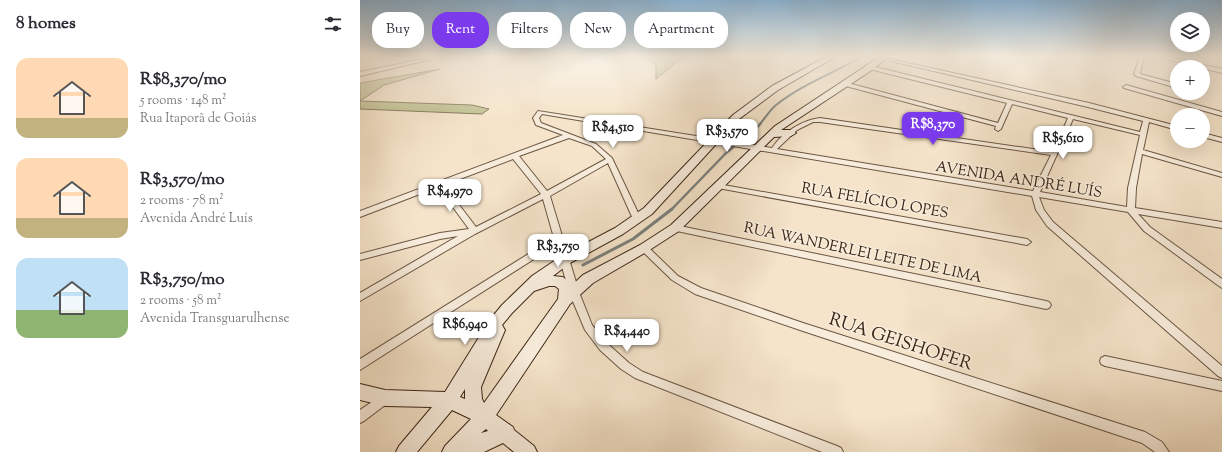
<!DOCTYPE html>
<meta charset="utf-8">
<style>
:root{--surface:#fff;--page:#f2f2f3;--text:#2b2b33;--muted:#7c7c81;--accent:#7c3aed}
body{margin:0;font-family:"Sorts Mill Goudy",serif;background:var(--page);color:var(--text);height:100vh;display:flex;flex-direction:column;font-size:15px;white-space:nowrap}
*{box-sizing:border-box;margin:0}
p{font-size:13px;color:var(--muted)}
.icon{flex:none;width:22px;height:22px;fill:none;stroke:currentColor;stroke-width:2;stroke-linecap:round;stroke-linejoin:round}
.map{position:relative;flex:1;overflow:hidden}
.drawer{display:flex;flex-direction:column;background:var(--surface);width:360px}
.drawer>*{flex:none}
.banner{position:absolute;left:12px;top:12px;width:380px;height:36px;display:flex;gap:8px}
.tools{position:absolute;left:810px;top:12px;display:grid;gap:8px}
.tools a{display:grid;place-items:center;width:40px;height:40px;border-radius:50%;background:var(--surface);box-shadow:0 4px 16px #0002;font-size:20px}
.price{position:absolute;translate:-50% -34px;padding:0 9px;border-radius:8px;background:#fff;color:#222;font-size:13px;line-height:26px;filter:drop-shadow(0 1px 2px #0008)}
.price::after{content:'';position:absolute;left:50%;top:24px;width:12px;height:9px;margin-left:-6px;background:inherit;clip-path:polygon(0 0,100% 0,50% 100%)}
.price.active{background:var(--accent);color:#fff}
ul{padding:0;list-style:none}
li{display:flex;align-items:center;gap:12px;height:100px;padding:0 16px}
li span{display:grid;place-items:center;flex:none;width:112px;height:80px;border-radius:12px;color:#555}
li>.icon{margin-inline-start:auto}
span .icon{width:48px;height:48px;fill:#fffc;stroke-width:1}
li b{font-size:17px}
h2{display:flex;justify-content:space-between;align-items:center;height:48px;padding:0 16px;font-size:17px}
.tag{padding:0 14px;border-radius:16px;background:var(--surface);box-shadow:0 4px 16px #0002;font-size:14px;line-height:36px}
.tag.active{background:var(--accent);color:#fff}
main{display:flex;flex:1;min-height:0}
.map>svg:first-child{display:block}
.green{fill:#c1c293;stroke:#7f7455}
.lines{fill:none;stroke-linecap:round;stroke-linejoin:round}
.stream-far2{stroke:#7a807e;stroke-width:2}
.stream-far1{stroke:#7a807e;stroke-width:2.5}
.stream{stroke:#7a807e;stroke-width:3}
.street-casing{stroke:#6b5644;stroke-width:2}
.secondary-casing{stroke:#3d2717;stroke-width:2}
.street{fill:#f8eddd;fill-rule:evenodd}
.secondary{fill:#f8eddd;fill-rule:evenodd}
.labels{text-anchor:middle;stroke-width:3;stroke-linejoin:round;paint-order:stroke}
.street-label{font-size:15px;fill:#3d2717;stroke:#f8eddd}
.near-street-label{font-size:18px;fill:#3d2717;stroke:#f8eddd}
</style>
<main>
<section class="drawer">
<h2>8 homes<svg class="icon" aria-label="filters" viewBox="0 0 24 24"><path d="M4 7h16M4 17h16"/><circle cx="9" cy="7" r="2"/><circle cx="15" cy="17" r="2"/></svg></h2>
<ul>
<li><span style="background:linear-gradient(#ffd9b3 75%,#c2b280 0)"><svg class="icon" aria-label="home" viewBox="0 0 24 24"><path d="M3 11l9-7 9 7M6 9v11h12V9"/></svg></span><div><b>R$8,370/mo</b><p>5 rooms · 148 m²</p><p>Rua Itaporã de Goiás</p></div></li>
<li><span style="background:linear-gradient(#ffd9b3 75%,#c2b280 0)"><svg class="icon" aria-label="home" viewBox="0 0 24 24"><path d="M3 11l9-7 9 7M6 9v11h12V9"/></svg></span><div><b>R$3,570/mo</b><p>2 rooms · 78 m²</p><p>Avenida André Luís</p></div></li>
<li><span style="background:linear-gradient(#bfe0f5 65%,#8fb573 0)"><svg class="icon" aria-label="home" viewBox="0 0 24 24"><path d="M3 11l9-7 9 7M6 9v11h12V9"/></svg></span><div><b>R$3,750/mo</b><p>2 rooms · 58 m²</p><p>Avenida Transguarulhense</p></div></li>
</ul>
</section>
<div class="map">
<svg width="862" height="452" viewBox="0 0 862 452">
<rect width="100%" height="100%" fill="#f5e4ca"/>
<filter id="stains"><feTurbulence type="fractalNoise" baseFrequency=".005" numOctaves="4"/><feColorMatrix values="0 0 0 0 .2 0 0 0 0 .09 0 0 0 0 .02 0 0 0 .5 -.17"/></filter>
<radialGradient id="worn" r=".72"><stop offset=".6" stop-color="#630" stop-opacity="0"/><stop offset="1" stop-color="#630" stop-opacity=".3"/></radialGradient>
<path class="green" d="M 284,56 L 330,56 L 318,61 L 296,79 L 296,65 Z
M 80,69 L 24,85 L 0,101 L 0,83 Z
M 0,101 L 112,105 L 129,109 L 122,114 L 0,109 Z"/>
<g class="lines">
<path class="stream-far2" d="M 400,124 C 405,118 410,110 416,105 C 442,84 474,73 503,56"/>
<path class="stream-far1" d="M 311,210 L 367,152 L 394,131 L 401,123"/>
<path class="stream" d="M 223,265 L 273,239 L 312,209"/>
<g class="street-casing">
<path id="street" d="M 78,56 L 85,56 L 0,76 L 0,72 Z
M 780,56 L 784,56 L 780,74 L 817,84 L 817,88 L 776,76 L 774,74 Z
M 798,56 L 804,56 L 862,69 L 862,73 L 798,57 Z
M 520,57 L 729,103 L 817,126 L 817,130 L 789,122 L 783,150 L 862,173 L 862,177 L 782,154 L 776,188 L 775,208 L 862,222 L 862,228 L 778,214 L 790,227 L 862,279 L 862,288 L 859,286 L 784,231 L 768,212 L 679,197 L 684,210 L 693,222 L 862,366 L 862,378 L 858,376 L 687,226 L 676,210 L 672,196 L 182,114 L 179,118 L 181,123 L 236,144 L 252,158 L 281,219 L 277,222 L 273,219 L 248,163 L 190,196 L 219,292 L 232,325 L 248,344 L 269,363 L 283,372 L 477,446 L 481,448 L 483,452 L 462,452 L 275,378 L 261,369 L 240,350 L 225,330 L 209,292 L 196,245 L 0,370 L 0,359 L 194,238 L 183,199 L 115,234 L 0,301 L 0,293 L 98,236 L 80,239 L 0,260 L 0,254 L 80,233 L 109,229 L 78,187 L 0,217 L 0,211 L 203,135 L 176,125 L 173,118 L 178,111 L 412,148 C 422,133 442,120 460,118 L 693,152 L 708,118 L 652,104 L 641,129 L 638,131 L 635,129 L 636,126 L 482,85 L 481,84 L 484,82 L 638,123 L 647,103 L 505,68 L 505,66 L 507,65 L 780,132 L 783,121 L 728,107 L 522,59 L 520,59 ZM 713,119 L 780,135 L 768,188 L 767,207 L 680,192 ZM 453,122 L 460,122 L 691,155 L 673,191 L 417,149 L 437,130 ZM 209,138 L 232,146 L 246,159 L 187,191 L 159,156 ZM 153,159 L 181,194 L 116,227 L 84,185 Z
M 766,85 L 862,112 L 862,116 L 764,88 L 763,87 Z
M 843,133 L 862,138 L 862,142 L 843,137 Z
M 355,184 L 358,184 L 667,239 L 671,242 L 667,245 L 358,188 L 354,186 Z
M 315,225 L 686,301 L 689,302 L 691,305 L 689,308 L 686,309 L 312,230 L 311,228 Z
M 284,245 L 287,246 L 318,276 L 341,288 L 443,323 L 785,432 L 802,442 L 809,452 L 795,452 L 782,443 L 443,331 L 335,294 L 312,280 L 281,250 L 280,248 L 281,246 Z
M 745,356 L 862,381 L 862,391 L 745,366 L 741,364 L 740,361 L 741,358 Z
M 25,393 L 29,394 L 31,398 L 29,402 L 4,421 L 0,423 L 0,410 Z"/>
</g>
<g class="secondary-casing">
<path id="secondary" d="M 468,56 L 477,56 L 418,90 L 379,119 L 292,214 L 263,234 L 210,263 L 193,276 L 203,277 L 212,285 L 223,275 L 280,245 L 311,225 L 415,126 L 521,56 L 529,56 L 512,70 L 421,130 L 431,130 L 436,133 L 431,136 L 414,137 L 319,231 L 288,251 L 233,283 L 210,304 L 136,415 L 153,427 L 154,430 L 174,446 L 177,452 L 154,452 L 143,443 L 124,452 L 82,452 L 85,446 L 111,419 L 92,410 L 57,452 L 36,452 L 39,446 L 72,407 L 25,406 L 0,400 L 0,384 L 25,390 L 85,392 L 129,321 L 142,305 L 172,276 L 200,257 L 255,228 L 284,208 L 373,115 L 412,86 ZM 189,286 L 195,286 L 199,289 L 198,299 L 124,403 L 122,399 L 121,387 L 145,330 L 142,325 L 152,313 L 174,291 ZM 105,389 L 105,399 L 100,397 ZM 126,429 L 128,431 L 121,433 Z"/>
</g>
<use href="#street" class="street"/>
<use href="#secondary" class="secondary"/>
</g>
<linearGradient id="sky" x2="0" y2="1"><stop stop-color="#8cb7d9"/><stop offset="0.47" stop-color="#faf3e7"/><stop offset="1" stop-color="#faf3e7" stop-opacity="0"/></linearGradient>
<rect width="862" height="119" fill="url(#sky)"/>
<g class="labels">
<g class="street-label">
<text transform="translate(659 179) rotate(9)" y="5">AVENIDA ANDRÉ LUÍS</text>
<text transform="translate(515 200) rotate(10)" y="5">RUA FELÍCIO LOPES</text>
<text transform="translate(503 252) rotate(12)" y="5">RUA WANDERLEI LEITE DE LIMA</text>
</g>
<g class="near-street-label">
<text transform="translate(541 341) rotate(18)" y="6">RUA GEISHOFER</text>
</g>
</g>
<rect width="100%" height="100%" filter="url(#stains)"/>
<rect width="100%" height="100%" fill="url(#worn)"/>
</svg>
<div class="tools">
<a><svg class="icon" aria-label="layers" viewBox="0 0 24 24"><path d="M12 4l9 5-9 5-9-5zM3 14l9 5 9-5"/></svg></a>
<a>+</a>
<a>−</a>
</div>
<b class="price active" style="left:573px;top:146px">R$8,370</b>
<b class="price" style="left:253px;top:149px">R$4,510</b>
<b class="price" style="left:367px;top:153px">R$3,570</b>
<b class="price" style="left:703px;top:160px">R$5,610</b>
<b class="price" style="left:90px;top:213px">R$4,970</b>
<b class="price" style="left:198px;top:268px">R$3,750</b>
<b class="price" style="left:105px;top:346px">R$6,940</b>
<b class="price" style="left:267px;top:353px">R$4,440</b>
<div class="banner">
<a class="tag">Buy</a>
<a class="tag active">Rent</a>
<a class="tag">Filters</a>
<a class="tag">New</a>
<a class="tag">Apartment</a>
</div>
</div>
</main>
